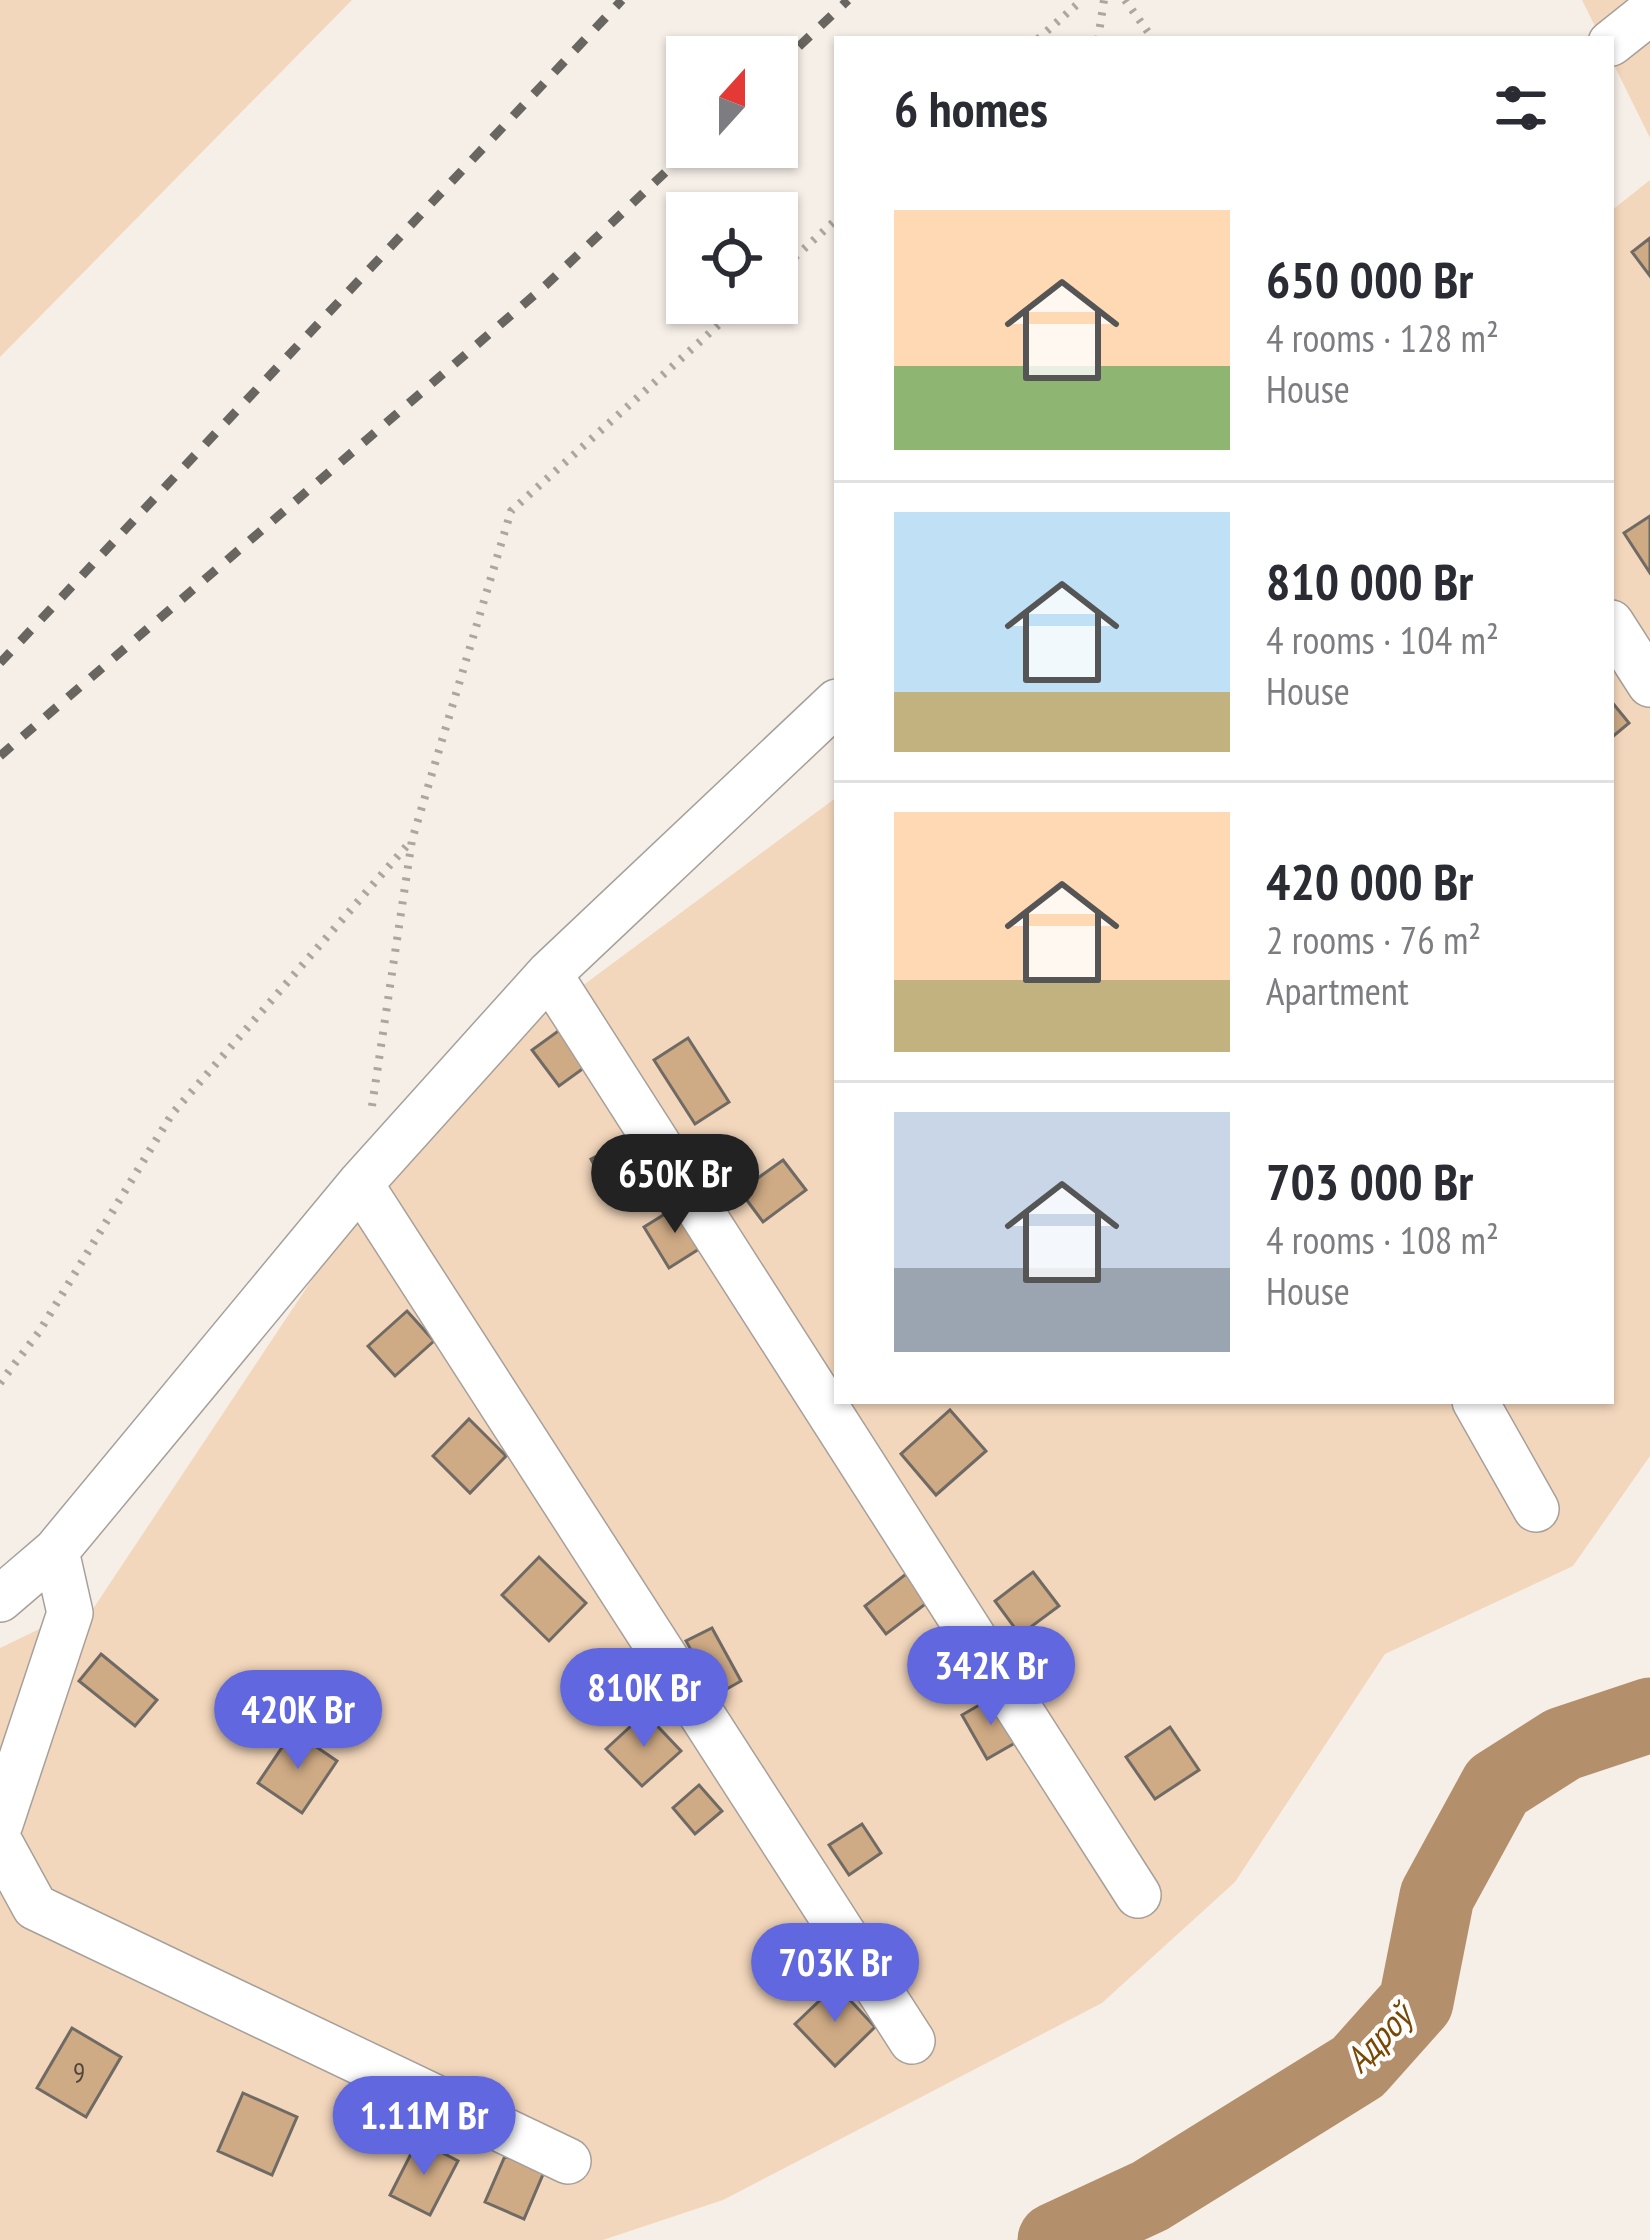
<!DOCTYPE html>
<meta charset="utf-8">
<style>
:root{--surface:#fff;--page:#f7f7f7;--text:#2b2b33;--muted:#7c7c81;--line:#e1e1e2;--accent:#6067df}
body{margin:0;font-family:"PT Sans Narrow",sans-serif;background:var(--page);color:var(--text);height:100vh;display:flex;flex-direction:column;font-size:45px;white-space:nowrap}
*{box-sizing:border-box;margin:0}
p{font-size:39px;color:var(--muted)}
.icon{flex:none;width:66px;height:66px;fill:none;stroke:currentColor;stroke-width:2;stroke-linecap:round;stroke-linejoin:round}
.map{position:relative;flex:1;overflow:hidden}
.drawer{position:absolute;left:834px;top:36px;width:780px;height:1368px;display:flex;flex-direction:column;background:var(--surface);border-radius:0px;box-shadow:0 3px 9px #0004}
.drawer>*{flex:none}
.needle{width:78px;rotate:21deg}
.controls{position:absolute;left:666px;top:36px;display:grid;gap:24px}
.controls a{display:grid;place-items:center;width:132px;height:132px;border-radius:0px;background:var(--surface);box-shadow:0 3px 9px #0004;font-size:60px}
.price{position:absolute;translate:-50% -102px;padding:0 27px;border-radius:42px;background:var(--accent);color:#fff;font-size:39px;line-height:78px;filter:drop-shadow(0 3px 6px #0008)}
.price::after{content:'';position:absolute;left:50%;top:72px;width:36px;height:27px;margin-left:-18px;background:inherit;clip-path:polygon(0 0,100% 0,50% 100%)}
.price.active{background:#222;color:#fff}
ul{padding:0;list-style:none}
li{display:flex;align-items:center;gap:36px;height:300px;padding:0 60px}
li+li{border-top:3px solid var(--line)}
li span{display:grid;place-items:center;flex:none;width:336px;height:240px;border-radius:0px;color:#555}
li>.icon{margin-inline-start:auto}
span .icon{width:144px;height:144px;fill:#fffc;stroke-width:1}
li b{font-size:51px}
h2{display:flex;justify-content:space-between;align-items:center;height:144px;padding:0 60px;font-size:51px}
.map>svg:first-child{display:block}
.green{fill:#f3d7bc}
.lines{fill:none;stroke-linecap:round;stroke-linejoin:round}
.river{stroke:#b38f6b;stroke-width:75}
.building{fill:#ceaa85;stroke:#706a64;stroke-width:3}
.minor-casing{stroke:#a7a09a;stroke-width:48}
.path{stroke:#aba6a0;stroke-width:8;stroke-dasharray:3 9;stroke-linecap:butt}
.minor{stroke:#fff;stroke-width:45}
.rail{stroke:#696661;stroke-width:9;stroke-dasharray:15 15;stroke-linecap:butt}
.labels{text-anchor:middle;stroke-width:9;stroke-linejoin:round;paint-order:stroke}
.number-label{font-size:27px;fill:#51463b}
.water-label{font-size:36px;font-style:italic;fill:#764705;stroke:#fffdfc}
</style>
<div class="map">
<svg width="1650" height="2240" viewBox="0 0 1650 2240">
<rect width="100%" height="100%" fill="#f6efe8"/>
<path class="green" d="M 0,0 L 352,0 L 0,357 Z
M 1582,0 L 1650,0 L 1650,138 Z
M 1650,180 L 1650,1456 L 1573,1566 L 1385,1654 L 1235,1882 L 1102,2003 L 723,2200 L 603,2240 L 0,2240 L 0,1648 L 58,1620 L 25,1711 L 319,1269 L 516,1035 L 837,797 L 837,1401 L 1611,1401 L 1611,211 Z"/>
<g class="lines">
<path class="river" d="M 1055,2240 L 1150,2196 L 1358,2067 L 1416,2002 L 1437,1896 L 1497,1786 L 1563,1744 L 1650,1715"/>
</g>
<path class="building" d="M 1650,238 L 1650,276 L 1632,252 Z
M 1650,516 L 1650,573 L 1624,533 Z
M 1611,701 L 1629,723 L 1611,738 Z
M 561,1029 L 588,1065 L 559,1086 L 532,1050 Z
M 688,1038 L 729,1102 L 695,1124 L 654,1060 Z
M 627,1140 L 649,1184 L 614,1202 L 591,1159 Z
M 783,1160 L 806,1190 L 763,1222 L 740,1191 Z
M 681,1204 L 707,1244 L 669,1268 L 644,1227 Z
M 407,1311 L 434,1341 L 395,1376 L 368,1346 Z
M 950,1410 L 986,1451 L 936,1495 L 901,1454 Z
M 469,1419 L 506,1456 L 470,1493 L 433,1456 Z
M 539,1557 L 586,1603 L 549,1641 L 502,1595 Z
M 1033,1572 L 1059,1606 L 1020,1635 L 995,1601 Z
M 906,1574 L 928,1602 L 886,1634 L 865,1606 Z
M 712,1628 L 741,1681 L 716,1695 L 686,1641 Z
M 101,1654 L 157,1700 L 135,1726 L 79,1681 Z
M 995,1696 L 1020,1740 L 987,1759 L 962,1715 Z
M 645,1713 L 681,1751 L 642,1786 L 606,1749 Z
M 1170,1727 L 1199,1770 L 1155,1799 L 1126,1757 Z
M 293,1731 L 337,1761 L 302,1813 L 258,1783 Z
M 699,1785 L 722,1811 L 695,1834 L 673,1808 Z
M 862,1824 L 881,1853 L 849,1875 L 829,1845 Z
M 836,1985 L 875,2027 L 835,2066 L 795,2024 Z
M 72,2028 L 121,2057 L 86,2117 L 37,2088 Z
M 243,2093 L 297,2117 L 272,2175 L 218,2151 Z
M 418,2140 L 458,2161 L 430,2215 L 390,2195 Z
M 505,2156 L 544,2172 L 524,2219 L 485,2202 Z"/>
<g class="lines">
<g class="minor-casing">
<path id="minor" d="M 1611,43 L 1650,12
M 1611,623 L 1650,684
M 549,974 L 1138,1895
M 360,1184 L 912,2041
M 1475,1401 L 1536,1509
M 0,1599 L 56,1551 L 360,1184 L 549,974 L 837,702
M 0,1824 L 70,1613 L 56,1551
M 0,1843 L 35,1907 L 568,2161"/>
</g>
<path class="path" d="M 1125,0 L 1153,39
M 1038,39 L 1082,0
M 1098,39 L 1104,0
M 777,273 L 837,219
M 372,1106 L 412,840 L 511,511 L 743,303
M 0,1383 L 39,1332 L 172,1114 L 411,841"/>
<use href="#minor" class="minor"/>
<path class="rail" d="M 777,67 L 848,0
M 0,663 L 622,0
M 0,756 L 546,285 L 692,147"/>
</g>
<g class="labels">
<g class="number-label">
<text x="79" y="2082">9</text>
</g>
<g class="water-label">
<text transform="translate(1378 2038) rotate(-46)" y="13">Адроў</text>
</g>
</g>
</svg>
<div class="controls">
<a><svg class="needle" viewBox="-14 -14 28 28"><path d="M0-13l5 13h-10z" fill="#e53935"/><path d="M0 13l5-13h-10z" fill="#7c7c81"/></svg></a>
<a><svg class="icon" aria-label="locate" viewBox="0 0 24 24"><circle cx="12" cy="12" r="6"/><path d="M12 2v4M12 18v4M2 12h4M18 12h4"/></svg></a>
</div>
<b class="price active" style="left:675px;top:1236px">650K Br</b>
<b class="price" style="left:991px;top:1728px">342K Br</b>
<b class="price" style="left:644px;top:1750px">810K Br</b>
<b class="price" style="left:298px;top:1772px">420K Br</b>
<b class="price" style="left:835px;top:2025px">703K Br</b>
<b class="price" style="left:424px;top:2178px">1.11M Br</b>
<section class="drawer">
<h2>6 homes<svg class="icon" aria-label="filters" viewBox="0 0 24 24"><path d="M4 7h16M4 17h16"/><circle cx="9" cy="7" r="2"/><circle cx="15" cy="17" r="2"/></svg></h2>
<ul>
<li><span style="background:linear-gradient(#ffd9b3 65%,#8fb573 0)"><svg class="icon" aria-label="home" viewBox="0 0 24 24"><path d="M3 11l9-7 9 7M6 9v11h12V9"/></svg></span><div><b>650 000 Br</b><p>4 rooms · 128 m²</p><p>House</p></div></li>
<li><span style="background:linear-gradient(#bfe0f5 75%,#c2b280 0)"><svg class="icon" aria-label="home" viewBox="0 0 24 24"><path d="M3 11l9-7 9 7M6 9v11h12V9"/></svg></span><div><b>810 000 Br</b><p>4 rooms · 104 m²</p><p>House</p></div></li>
<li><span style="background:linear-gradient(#ffd9b3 70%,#c2b280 0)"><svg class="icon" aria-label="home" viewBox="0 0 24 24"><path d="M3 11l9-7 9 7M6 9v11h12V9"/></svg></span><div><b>420 000 Br</b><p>2 rooms · 76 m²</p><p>Apartment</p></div></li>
<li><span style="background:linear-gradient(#c9d6e8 65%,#9aa5b1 0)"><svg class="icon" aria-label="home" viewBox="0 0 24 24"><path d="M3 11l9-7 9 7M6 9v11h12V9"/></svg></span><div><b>703 000 Br</b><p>4 rooms · 108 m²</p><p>House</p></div></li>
</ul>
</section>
</div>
